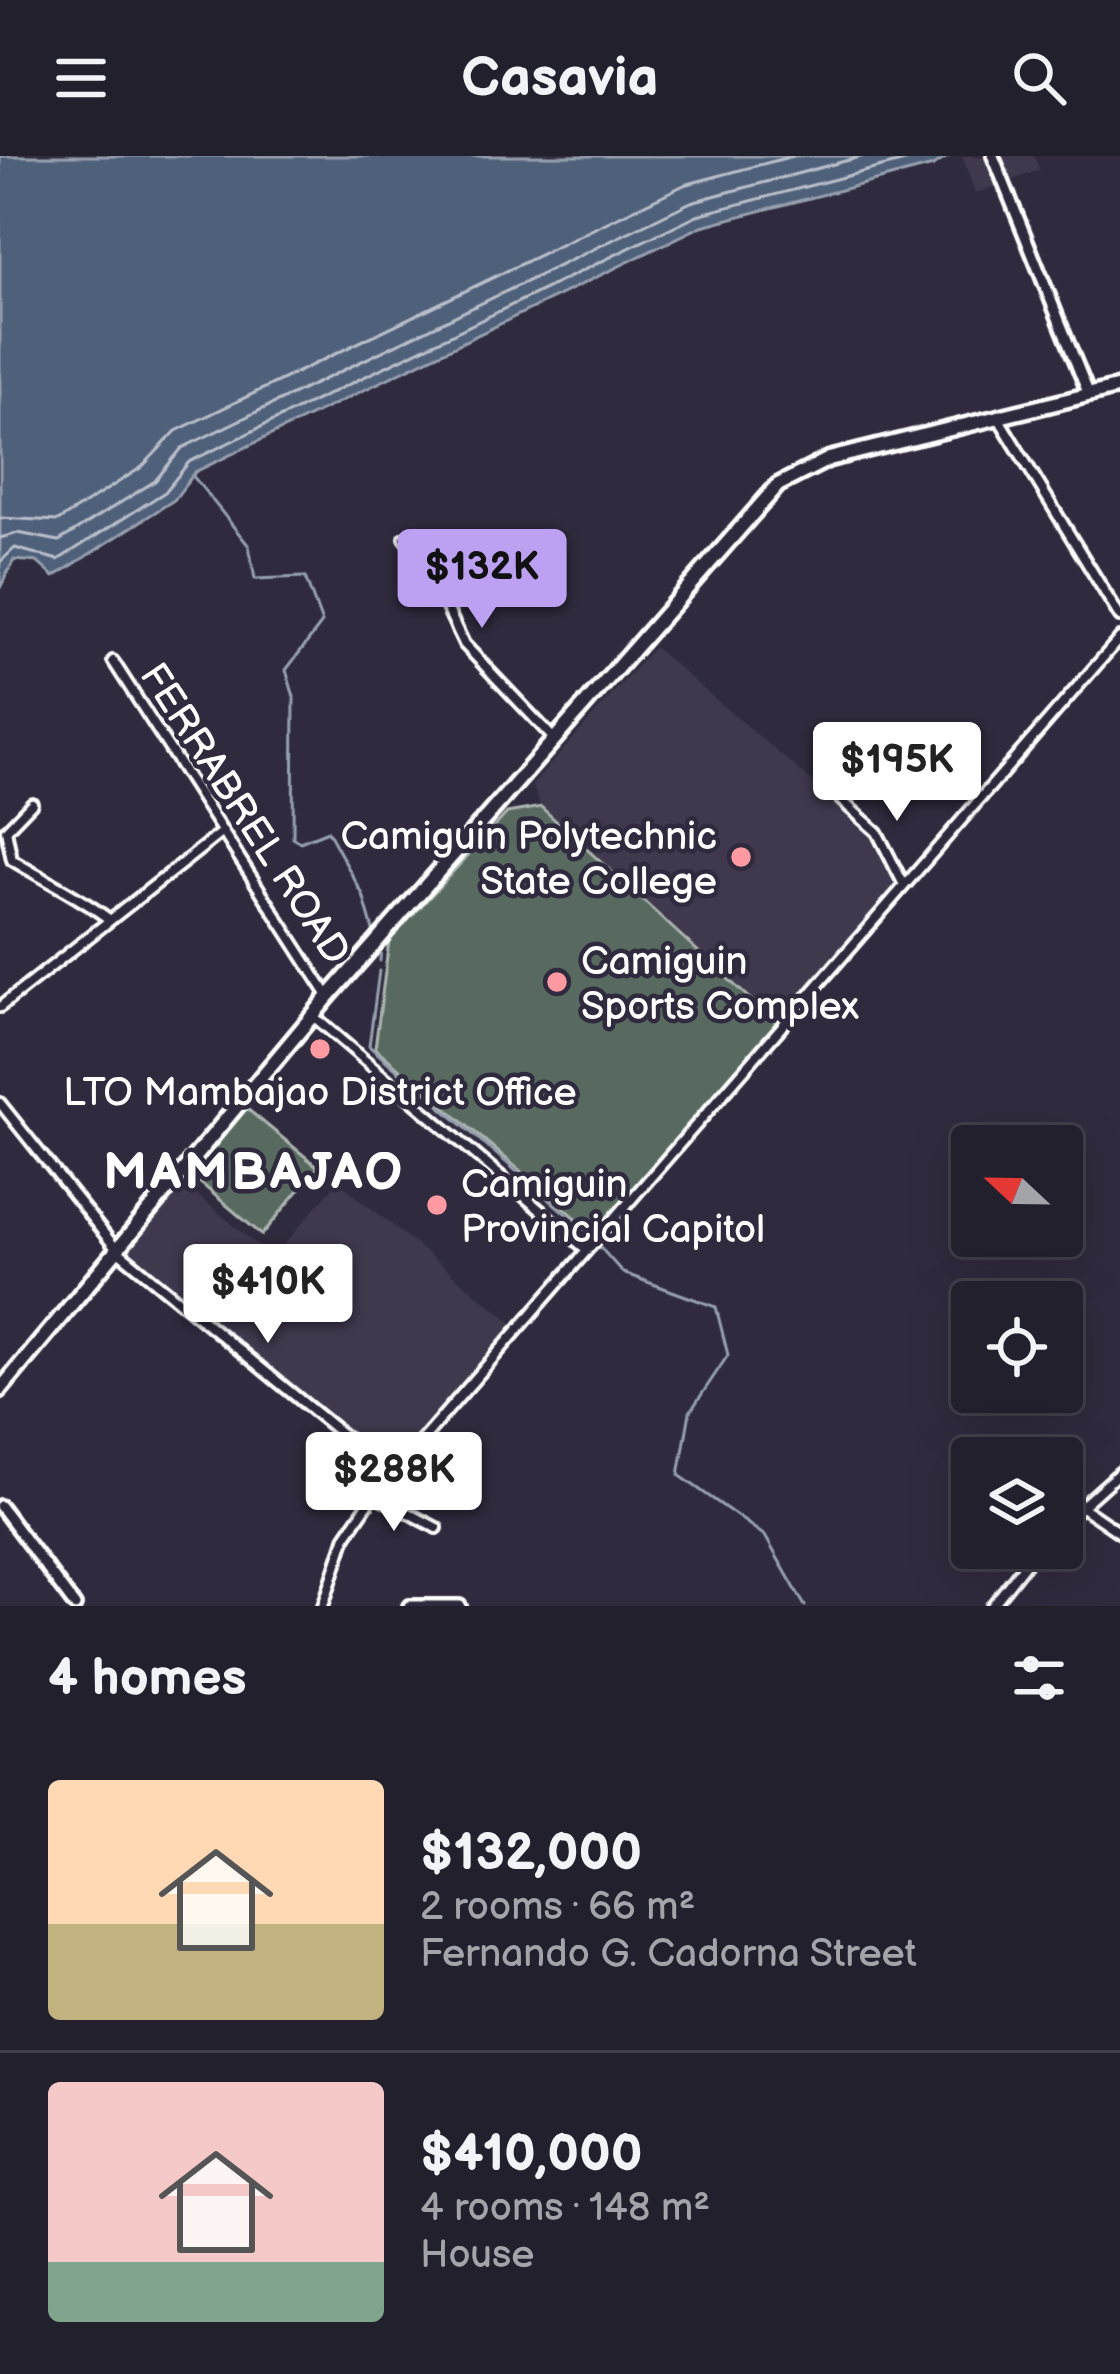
<!DOCTYPE html>
<meta charset="utf-8">
<style>
:root{--surface:#23202e;--page:#2b2836;--text:#f1f3f6;--muted:#a3a3aa;--line:#403e4a;--accent:#bca0f2}
body{margin:0;font-family:"Balsamiq Sans",sans-serif;background:var(--page);color:var(--text);height:100vh;display:flex;flex-direction:column;font-size:45px;white-space:nowrap}
*{box-sizing:border-box;margin:0}
p{font-size:39px;color:var(--muted)}
.icon{flex:none;width:66px;height:66px;fill:none;stroke:currentColor;stroke-width:2;stroke-linecap:round;stroke-linejoin:round}
.map{position:relative;height:1450px;overflow:hidden}
.sheet{display:flex;flex-direction:column;background:var(--surface);flex:1}
.sheet>*{flex:none}
.needle{width:78px;rotate:292deg}
.fabs{position:absolute;left:951px;top:969px;display:grid;gap:24px}
.fabs a{display:grid;place-items:center;width:132px;height:132px;border-radius:12px;background:var(--surface);box-shadow:0 12px 48px #0002,0 0 0 3px var(--line);font-size:60px}
.price{position:absolute;translate:-50% -102px;padding:0 27px;border-radius:12px;background:#fff;color:#222;font-size:39px;line-height:78px;filter:drop-shadow(0 3px 6px #0008)}
.price::after{content:'';position:absolute;left:50%;top:72px;width:36px;height:27px;margin-left:-18px;background:inherit;clip-path:polygon(0 0,100% 0,50% 100%)}
.price.on{background:var(--accent);color:#111}
ul{padding:0;list-style:none}
li{display:flex;align-items:center;gap:36px;height:300px;padding:0 48px}
li+li{border-top:3px solid var(--line)}
li span{display:grid;place-items:center;flex:none;width:336px;height:240px;border-radius:12px;color:#555}
li>.icon{margin-inline-start:auto}
span .icon{width:144px;height:144px;fill:#fffc;stroke-width:1}
li b{font-size:51px}
h2{display:flex;justify-content:space-between;align-items:center;height:144px;padding:0 48px;font-size:51px}
header{display:flex;justify-content:space-between;align-items:center;height:156px;padding:0 48px;background:var(--surface);font-size:54px;font-weight:800}
.map>svg:first-child{display:block}
.built{fill:#3f384d}
.green{fill:#596a61;stroke:#acb4b0;stroke-width:3}
.water{fill:#50607a;stroke:#96a0af;stroke-width:3}
.lines{fill:none;stroke-linecap:round;stroke-linejoin:round}
.shore{stroke:#b9bfca;stroke-width:3}
.stream{stroke:#96a0af;stroke-width:3}
.minor-casing{stroke:#fff;stroke-width:16}
.tertiary-casing{stroke:#fff;stroke-width:18}
.primary-casing{stroke:#fff;stroke-width:21}
.minor{stroke:#2f2a3d;stroke-width:8}
.tertiary{stroke:#2f2a3d;stroke-width:9}
.primary{stroke:#2f2a3d;stroke-width:12}
.poi-dot{fill:#ff9aa2;stroke:#2f2a3d;stroke-width:4.5}
.labels{text-anchor:middle;stroke-width:9;stroke-linejoin:round;paint-order:stroke}
.street-label{font-size:39px;fill:#fff;stroke:#2f2a3d}
.poi-label{font-size:39px;fill:#fff;stroke:#2f2a3d;text-anchor:start}
.district-label{font-size:51px;font-weight:bold;letter-spacing:3px;fill:#fff;stroke:#2f2a3d}
</style>
<header><svg class="icon" aria-label="menu" viewBox="0 0 24 24"><path d="M4 6h16M4 12h16M4 18h16"/></svg>Casavia<svg class="icon" aria-label="search" viewBox="0 0 24 24"><circle cx="10" cy="10" r="6"/><path d="M15 15l6 6"/></svg></header>
<div class="map">
<svg width="1120" height="1450" viewBox="0 0 1120 1450">
<rect width="100%" height="100%" fill="#2f2a3d"/>
<filter id="ink" filterUnits="userSpaceOnUse"><feTurbulence type="fractalNoise" baseFrequency=".00833" numOctaves="2"/><feDisplacementMap in="SourceGraphic" scale="24" xChannelSelector="R" yChannelSelector="G"/><feConvolveMatrix kernelMatrix="1 2 1 2 8 2 1 2 1" color-interpolation-filters="sRGB"/></filter>
<g filter="url(#ink)">
<path class="built" d="M 962,0 L 1034,0 L 1040,14 L 975,38 Z
M 654,491 L 873,677 L 899,726 L 776,867 L 541,651 L 532,629 Z
M 338,1025 L 515,1169 L 390,1313 L 125,1095 L 183,1027 L 273,1102 Z"/>
<path class="green" d="M 541,651 L 776,867 L 594,1077 L 375,892 L 389,785 L 507,657 Z
M 246,952 L 318,1011 L 262,1079 L 191,1019 Z"/>
<path class="water" d="M 0,0 L 949,0 L 933,10 L 702,70 L 195,316 L 174,344 L 54,421 L 37,406 L 14,404 L 0,432 Z"/>
<g class="lines">
<path class="shore" d="M 0,362 L 58,365 L 142,311 L 176,275 L 684,29 L 793,0
M 0,382 L 18,377 L 59,385 L 155,325 L 182,292 L 691,46 L 864,0
M 0,406 L 15,392 L 58,404 L 165,336 L 189,306 L 697,59 L 924,0"/>
<path class="stream" d="M 192,319 L 249,390 L 255,423 L 305,421 L 322,467 L 286,514 L 294,541 L 293,682 L 300,686 L 328,675 L 363,739 L 375,781
M 380,805 L 381,789
M 379,815 L 369,890 L 424,937
M 433,944 L 591,1079
M 599,1090 L 623,1117 L 716,1151 L 728,1199 L 690,1256 L 679,1319 L 765,1380 L 805,1450"/>
<g class="minor-casing">
<path id="minor" d="M 999,263 L 1120,461
M 405,382 L 429,414 L 464,488 L 554,583
M 113,505 L 328,840
M 841,644 L 877,676 L 904,729
M 32,647 L 6,674 L 12,704 C 46,725 78,739 110,764
M 0,851 L 222,676
M 313,860 L 587,1094
M 0,947 L 118,1095 L 392,1319
M 374,1339 L 437,1372
M 1082,1351 L 1120,1377
M 1062,1368 L 1120,1316
M 323,1450 L 346,1380 L 374,1339 L 1120,482
M 992,1450 L 1038,1392"/>
</g>
<g class="tertiary-casing">
<path id="tertiary" d="M 993,0 L 1089,239
M 0,1350 L 75,1450
M 409,1450 L 460,1450"/>
</g>
<g class="primary-casing">
<path id="primary" d="M 0,1234 L 328,841 L 778,329 L 829,303 L 1120,231"/>
</g>
<use href="#minor" class="minor"/>
<use href="#tertiary" class="tertiary"/>
<use href="#primary" class="primary"/>
</g>
</g>
<g class="poi-dot">
<circle cx="741" cy="701" r="12"/>
<circle cx="557" cy="826" r="12"/>
<circle cx="320" cy="893" r="12"/>
<circle cx="437" cy="1049" r="12"/>
</g>
<g class="labels">
<g class="street-label">
<text transform="translate(246 657) rotate(57)" y="14">FERRABREL ROAD</text>
</g>
<g class="poi-label">
<text x="717" y="693" text-anchor="end">Camiguin Polytechnic<tspan x="717" dy="45">State College</tspan></text>
<text x="581" y="818">Camiguin<tspan x="581" dy="45">Sports Complex</tspan></text>
<text x="320" y="949" text-anchor="middle">LTO Mambajao District Office</text>
<text x="461" y="1041">Camiguin<tspan x="461" dy="45">Provincial Capitol</tspan></text>
</g>
<g class="district-label">
<text x="254" y="1033">MAMBAJAO</text>
</g>
</g>
</svg>
<div class="fabs">
<a><svg class="needle" viewBox="-14 -14 28 28"><path d="M0-13l5 13h-10z" fill="#e53935"/><path d="M0 13l5-13h-10z" fill="#a3a3aa"/></svg></a>
<a><svg class="icon" aria-label="locate" viewBox="0 0 24 24"><circle cx="12" cy="12" r="6"/><path d="M12 2v4M12 18v4M2 12h4M18 12h4"/></svg></a>
<a><svg class="icon" aria-label="layers" viewBox="0 0 24 24"><path d="M12 4l9 5-9 5-9-5zM3 14l9 5 9-5"/></svg></a>
</div>
<b class="price on" style="left:482px;top:475px">$132K</b>
<b class="price" style="left:897px;top:668px">$195K</b>
<b class="price" style="left:268px;top:1190px">$410K</b>
<b class="price" style="left:394px;top:1378px">$288K</b>
</div>
<section class="sheet">
<h2>4 homes<svg class="icon" aria-label="filters" viewBox="0 0 24 24"><path d="M4 7h16M4 17h16"/><circle cx="9" cy="7" r="2"/><circle cx="15" cy="17" r="2"/></svg></h2>
<ul>
<li><span style="background:linear-gradient(#ffd9b3 60%,#c2b280 0)"><svg class="icon" aria-label="home" viewBox="0 0 24 24"><path d="M3 11l9-7 9 7M6 9v11h12V9"/></svg></span><div><b>$132,000</b><p>2 rooms · 66 m²</p><p>Fernando G. Cadorna Street</p></div></li>
<li><span style="background:linear-gradient(#f6c9c9 75%,#7fa58c 0)"><svg class="icon" aria-label="home" viewBox="0 0 24 24"><path d="M3 11l9-7 9 7M6 9v11h12V9"/></svg></span><div><b>$410,000</b><p>4 rooms · 148 m²</p><p>House</p></div></li>
</ul>
</section>
